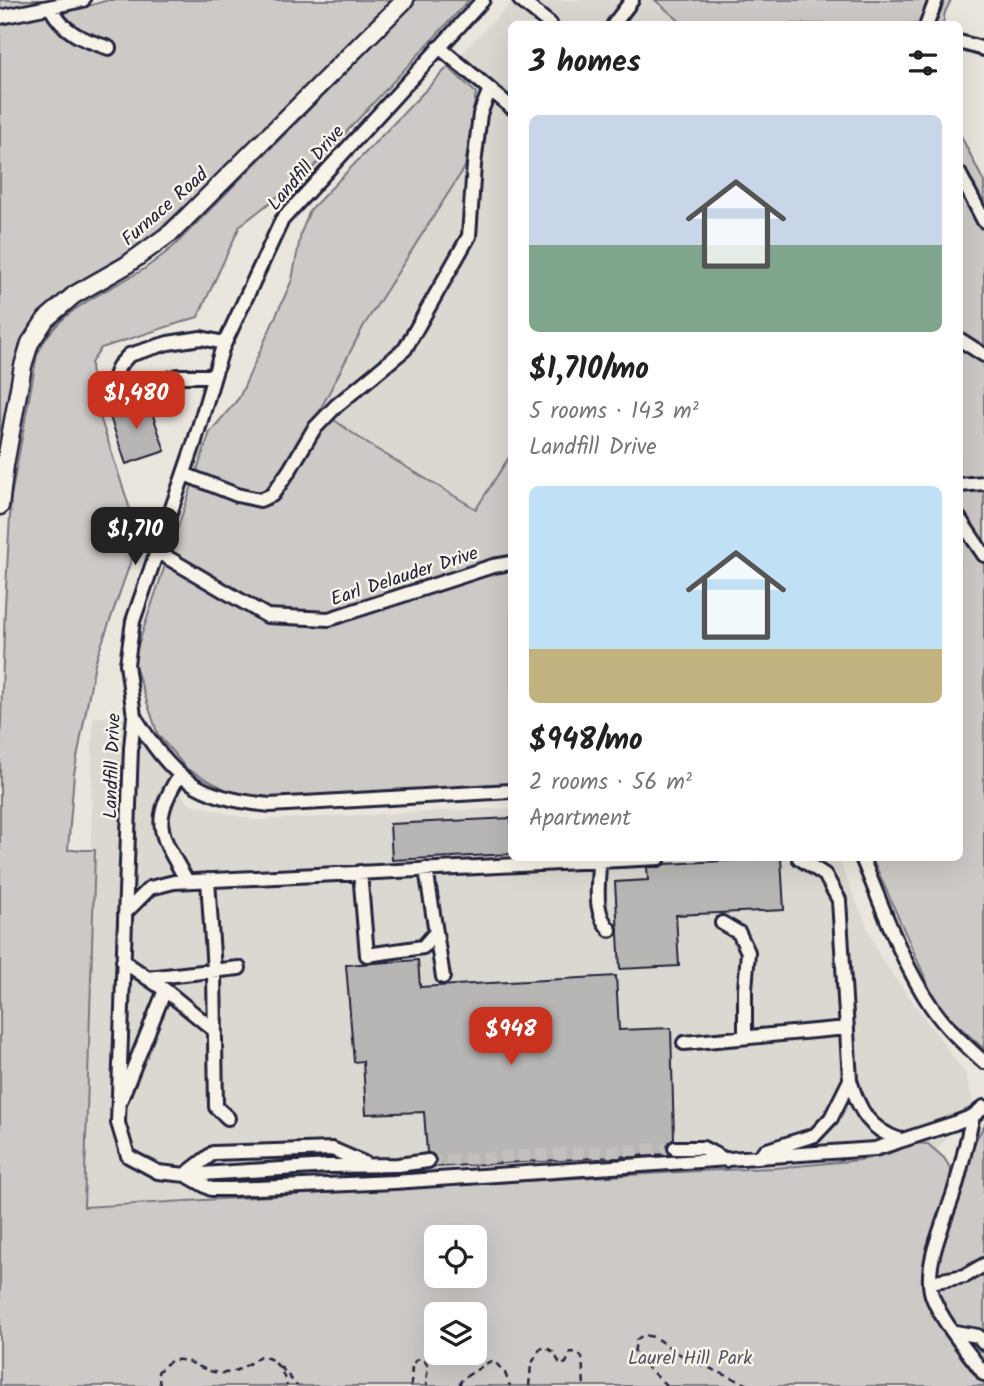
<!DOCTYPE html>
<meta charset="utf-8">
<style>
:root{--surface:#fff;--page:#f6f6f6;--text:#222;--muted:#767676;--accent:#c8321e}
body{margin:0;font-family:Kalam,sans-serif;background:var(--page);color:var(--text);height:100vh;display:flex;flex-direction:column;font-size:26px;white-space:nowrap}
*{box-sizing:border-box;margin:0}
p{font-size:23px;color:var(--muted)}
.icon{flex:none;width:38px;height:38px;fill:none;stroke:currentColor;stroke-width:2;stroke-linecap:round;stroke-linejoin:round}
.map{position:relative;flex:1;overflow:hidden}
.panel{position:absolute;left:508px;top:21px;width:455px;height:840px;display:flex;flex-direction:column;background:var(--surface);border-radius:10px;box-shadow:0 7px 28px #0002}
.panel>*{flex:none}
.buttons{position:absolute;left:424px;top:1225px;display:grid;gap:14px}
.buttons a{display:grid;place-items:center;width:63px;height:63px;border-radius:10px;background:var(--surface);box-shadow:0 7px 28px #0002;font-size:35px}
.price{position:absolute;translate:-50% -60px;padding:0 16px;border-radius:14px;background:var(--accent);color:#fff;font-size:23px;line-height:46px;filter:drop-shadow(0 2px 4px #0008)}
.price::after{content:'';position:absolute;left:50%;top:42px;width:21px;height:16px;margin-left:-10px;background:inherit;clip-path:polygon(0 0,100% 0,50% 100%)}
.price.active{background:#222;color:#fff}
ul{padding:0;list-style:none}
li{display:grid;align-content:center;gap:14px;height:371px;padding:0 21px}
li span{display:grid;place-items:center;height:217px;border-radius:10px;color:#555}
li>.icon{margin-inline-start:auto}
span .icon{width:126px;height:126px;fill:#fffc;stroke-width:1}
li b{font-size:30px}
h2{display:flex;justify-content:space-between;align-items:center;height:84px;padding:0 21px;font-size:30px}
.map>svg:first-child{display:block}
.built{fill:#dbd8d2}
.green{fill:#cdc9c6;stroke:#787680;stroke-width:2;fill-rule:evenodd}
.building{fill:#b8b6b5;stroke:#22223b;stroke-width:2}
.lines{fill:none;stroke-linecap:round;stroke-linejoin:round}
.minor-tunnel{stroke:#c2bfbd;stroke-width:12;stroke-dasharray:12 6;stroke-linecap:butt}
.minor-casing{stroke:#22223b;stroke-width:18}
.major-casing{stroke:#22223b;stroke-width:21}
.path{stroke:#22223b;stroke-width:2.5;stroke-dasharray:7 5;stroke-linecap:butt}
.minor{stroke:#f7f3e8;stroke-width:12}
.major{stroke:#f7f3e8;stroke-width:16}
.labels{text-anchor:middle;stroke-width:5;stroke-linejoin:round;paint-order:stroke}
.street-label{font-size:19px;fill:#22223b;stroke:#f7f3e8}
.park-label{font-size:19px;fill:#555465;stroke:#f7f3e8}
</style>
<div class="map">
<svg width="984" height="1386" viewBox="0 0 984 1386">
<rect width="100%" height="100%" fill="#eae6de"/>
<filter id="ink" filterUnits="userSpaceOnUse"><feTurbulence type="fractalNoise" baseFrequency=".0143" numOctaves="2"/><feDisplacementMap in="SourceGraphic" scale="14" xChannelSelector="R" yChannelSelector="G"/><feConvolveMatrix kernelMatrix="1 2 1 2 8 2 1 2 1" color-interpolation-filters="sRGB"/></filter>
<g filter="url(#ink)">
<path class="built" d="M 514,0 L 655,0 L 683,24 L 511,24 L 511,454 L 476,509 L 368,444 L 320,410 L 363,327 L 476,93 L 448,67 Z
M 122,716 L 188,803 L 254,820 L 511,808 L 511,858 L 838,858 L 880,957 L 966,1074 L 973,1103 L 927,1163 L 698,1171 L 84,1208 L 93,717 Z"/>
<path class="green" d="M 0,0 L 50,0 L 47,1 L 49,18 L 108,0 L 394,0 L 258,140 L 188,204 L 138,248 L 97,272 L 54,301 L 40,319 L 0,452 Z
M 414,0 L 469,0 L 311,170 L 240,226 L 198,317 L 101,348 L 91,363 L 93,395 L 129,506 L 133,531 L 133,555 L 95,663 L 74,774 L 68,850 L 95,850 L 84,1207 L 698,1171 L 775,1168 L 861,1160 L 888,1154 L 912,1143 L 928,1144 L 944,1158 L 951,1169 L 950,1184 L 984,1126 L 984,1386 L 0,1386 L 0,746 L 5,606 L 11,497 L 37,355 C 56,309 104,294 144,269 C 154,262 164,254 174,246 L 371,47 ZM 436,1237 L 474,1237 L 474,1276 L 436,1276 ZM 436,1314 L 474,1314 L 474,1353 L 436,1353 Z
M 655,0 L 951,0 L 945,12 L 943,24 L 683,24 Z
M 448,67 L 476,93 L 465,167 L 363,327 L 320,410 L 368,444 L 476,509 L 511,454 L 511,785 L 245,800 L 187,769 L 158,735 L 133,660 L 210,432 L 239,398 L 292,280 L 301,233 L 310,210 Z
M 959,132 L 984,182 L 984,1049 L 938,1007 L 872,858 L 959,858 Z"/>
<path class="building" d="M 147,398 L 165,451 L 126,464 L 108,411 Z
M 511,818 L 511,854 L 392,860 L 390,824 Z
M 781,858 L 784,910 L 676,915 L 679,966 L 620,969 L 615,882 L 648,880 L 647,867 L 660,867 L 665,864 Z
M 418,960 L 420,987 L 616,976 L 619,1030 L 671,1028 L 674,1139 L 667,1144 L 669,1154 L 434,1167 L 435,1156 L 427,1152 L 424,1112 L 366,1114 L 363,1061 L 354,1062 L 346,965 Z"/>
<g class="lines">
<path class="minor-tunnel" d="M 428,1161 L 675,1148"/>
<g class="minor-casing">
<path id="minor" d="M 520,0 L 550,24
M 50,7 C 64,33 81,39 109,48
M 0,17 L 83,0
M 614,24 L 632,0
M 927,24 L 936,0
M 959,42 L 984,49
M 439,47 L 511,107
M 959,173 L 984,221
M 959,339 L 984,355
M 214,376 L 178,376 L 126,393 L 116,391 L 111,386 L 119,366 L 129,355 L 168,343 L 201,338 L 224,343
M 184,474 L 237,495 L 260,500 L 272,495 L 289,471 L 314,429 L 336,406 L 405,349 L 469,236 L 474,165 L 480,114 L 490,89
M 959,485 L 984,483
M 959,518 L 984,555
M 158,552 L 267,616 L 329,619 L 493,566 L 511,563
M 134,716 C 173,778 195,798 270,805 L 511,791
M 179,776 C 149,824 161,835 187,881
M 862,858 C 883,907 901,962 931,1006 C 946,1028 965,1045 984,1062
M 599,861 C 599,885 592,912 610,930
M 426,869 L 443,977
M 360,872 L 367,955 L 423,947 L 436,932
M 208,880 L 214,971 L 216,1107 L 228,1118
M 125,913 L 150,888 L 174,882 L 659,858
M 722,923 L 739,933 L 748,952 L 745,989 L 745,1037
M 147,978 L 239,968
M 165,990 L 214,1030
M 684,1043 L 847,1028
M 850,1080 C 859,1111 869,1129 900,1140
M 121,1099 L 165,990 L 123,961
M 973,1116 C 967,1140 962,1165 955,1189 C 946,1219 921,1268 933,1298 C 944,1325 967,1350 984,1374
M 675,1148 L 703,1148 L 726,1160
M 764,1151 L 815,1135 L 831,1118 L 850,1080 L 839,900 L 825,875 L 799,858
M 428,1161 L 398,1165 L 329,1166 L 186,1175 L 158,1172 L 128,1156 L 118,1123 L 131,748 L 134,716 L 127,664 L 133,621 L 194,444 L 222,349 L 282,220 L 483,0
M 186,1174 L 213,1153 L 332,1149 L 364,1163
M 186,1175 L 211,1189 L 232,1189 L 394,1182 L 875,1149 L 955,1123 L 973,1116 L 984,1107
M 930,1282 L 965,1276 L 984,1265
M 955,1332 L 978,1336 L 984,1343"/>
</g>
<g class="major-casing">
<path id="major" d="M 0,506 L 5,465 L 23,366 L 30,343 L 46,319 L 74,295 L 125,266 L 172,232 L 405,0"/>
</g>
<path class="path" d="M 280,1366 L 297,1386
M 160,1386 L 158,1372 C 182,1343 197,1375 225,1373 C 238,1372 250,1363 260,1356 C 277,1358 283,1372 287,1386
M 411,1386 L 412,1364 L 418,1359 L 424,1360 L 428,1366 L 426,1383 L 427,1386
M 459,1386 L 462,1379 L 489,1362 L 494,1361 L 505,1373 L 510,1386
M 529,1386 L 531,1365 L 540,1349 L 546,1347 L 553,1352 L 561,1365 L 566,1363 L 571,1352 L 578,1353 L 582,1357 L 584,1386
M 667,1386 L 634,1355 L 636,1340 L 643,1335 L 654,1337 L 684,1357 L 751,1386"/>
<use href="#minor" class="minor"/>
<use href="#major" class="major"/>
</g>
</g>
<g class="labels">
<g class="street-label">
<text transform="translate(305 167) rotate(-49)" y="7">Landfill Drive</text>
<text transform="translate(164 206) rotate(-41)" y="7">Furnace Road</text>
<text transform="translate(404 575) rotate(-18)" y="7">Earl Delauder Drive</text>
<text transform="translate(111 766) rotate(-88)" y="7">Landfill Drive</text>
</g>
<g class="park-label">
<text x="690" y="1364">Laurel Hill Park</text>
</g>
</g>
</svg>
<div class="buttons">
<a><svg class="icon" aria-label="locate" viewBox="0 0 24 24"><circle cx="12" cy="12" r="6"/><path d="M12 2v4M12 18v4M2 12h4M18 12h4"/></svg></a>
<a><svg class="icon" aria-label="layers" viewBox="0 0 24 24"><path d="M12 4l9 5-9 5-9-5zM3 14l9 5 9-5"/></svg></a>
</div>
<b class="price" style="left:136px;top:431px">$1,480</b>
<b class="price active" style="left:135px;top:567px">$1,710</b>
<b class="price" style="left:511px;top:1067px">$948</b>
<section class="panel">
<h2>3 homes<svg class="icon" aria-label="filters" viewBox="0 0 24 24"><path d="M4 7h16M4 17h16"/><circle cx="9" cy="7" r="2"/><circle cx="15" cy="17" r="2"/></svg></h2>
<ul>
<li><span style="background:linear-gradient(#c9d6e8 60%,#7fa58c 0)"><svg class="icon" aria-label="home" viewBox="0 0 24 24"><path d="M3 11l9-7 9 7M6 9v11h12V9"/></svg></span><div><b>$1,710/mo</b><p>5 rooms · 143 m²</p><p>Landfill Drive</p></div></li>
<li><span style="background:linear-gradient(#bfe0f5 75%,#c2b280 0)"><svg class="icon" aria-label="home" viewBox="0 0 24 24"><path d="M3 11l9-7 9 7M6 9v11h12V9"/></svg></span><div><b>$948/mo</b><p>2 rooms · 56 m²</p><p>Apartment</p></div></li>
</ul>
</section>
</div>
